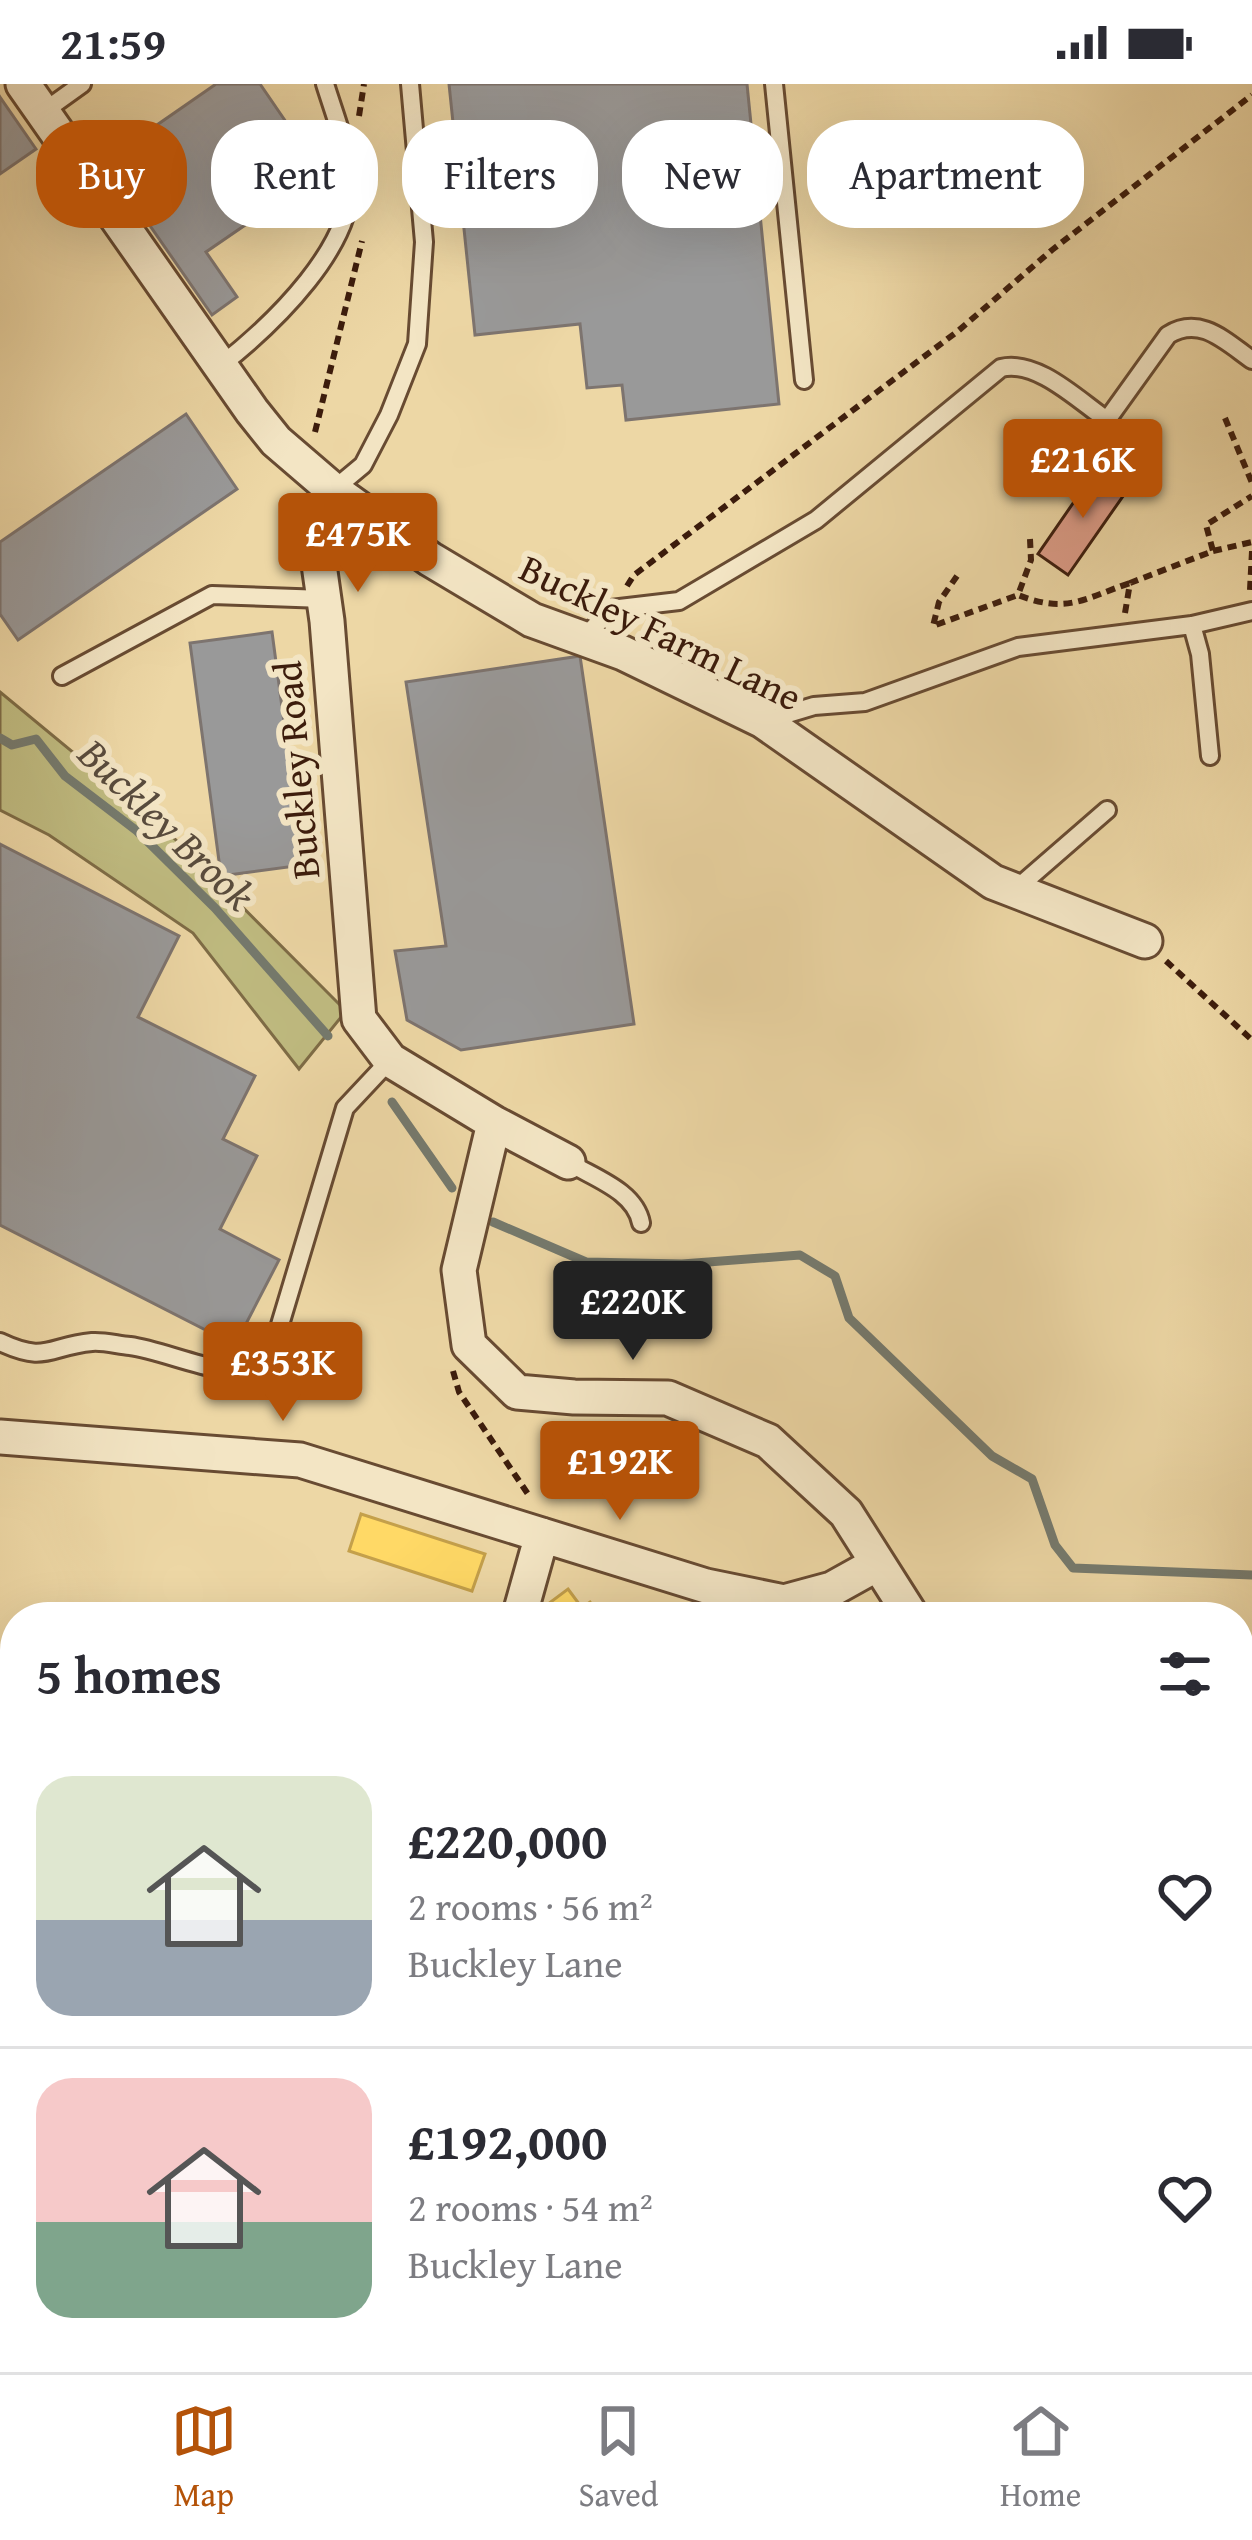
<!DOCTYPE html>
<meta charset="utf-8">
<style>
:root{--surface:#fff;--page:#f2f2f3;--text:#2b2b33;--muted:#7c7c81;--line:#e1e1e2;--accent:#b45309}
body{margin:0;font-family:"Gentium Book Plus",serif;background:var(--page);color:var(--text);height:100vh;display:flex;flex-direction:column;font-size:45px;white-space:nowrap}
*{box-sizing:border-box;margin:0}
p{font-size:39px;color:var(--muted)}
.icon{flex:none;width:66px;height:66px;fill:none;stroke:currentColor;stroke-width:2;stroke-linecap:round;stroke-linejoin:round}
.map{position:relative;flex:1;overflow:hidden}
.details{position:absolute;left:0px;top:1518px;width:1254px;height:771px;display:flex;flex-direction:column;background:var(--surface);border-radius:48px 48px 0 0;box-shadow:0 12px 48px #0002}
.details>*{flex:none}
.banner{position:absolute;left:36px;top:36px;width:1182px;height:108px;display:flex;gap:24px}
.price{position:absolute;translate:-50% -102px;padding:0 27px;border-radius:12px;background:var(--accent);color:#fff;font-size:39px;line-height:78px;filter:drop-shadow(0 3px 6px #0008)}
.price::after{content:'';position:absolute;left:50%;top:72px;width:36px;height:27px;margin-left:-18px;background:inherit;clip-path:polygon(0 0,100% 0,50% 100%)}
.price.current{background:#222;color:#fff}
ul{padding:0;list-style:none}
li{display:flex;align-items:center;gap:36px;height:300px;padding:0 36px}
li+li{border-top:3px solid var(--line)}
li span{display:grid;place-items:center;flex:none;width:336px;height:240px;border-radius:36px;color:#555}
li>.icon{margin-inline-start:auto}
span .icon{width:144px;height:144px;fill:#fffc;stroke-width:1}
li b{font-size:51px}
h2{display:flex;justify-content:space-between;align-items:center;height:144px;padding:0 36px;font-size:51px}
.tag{padding:0 42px;border-radius:48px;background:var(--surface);box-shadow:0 12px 48px #0002;font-size:42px;line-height:108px}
.tag.current{background:var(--accent);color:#fff}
.status{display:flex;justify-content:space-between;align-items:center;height:84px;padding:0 60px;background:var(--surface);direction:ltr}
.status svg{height:33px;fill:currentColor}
.menu{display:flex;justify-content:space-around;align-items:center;height:168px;border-top:3px solid var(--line);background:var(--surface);font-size:33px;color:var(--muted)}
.menu a{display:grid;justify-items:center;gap:6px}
.menu .current{color:var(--accent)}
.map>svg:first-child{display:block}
.green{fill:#c0bc81;stroke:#7e6c46;stroke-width:3}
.homes{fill:#ffd966;stroke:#c4a04b;stroke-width:3}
.industry{fill:#999;stroke:#7d746f;stroke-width:3}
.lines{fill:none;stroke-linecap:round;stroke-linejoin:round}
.stream{stroke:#757a6e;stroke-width:9}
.building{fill:#dc9b87;stroke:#3c1c0c;stroke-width:3}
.service-casing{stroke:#684b32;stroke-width:22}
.pedestrian-casing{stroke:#684b32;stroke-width:30}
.minor-casing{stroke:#684b32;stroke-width:39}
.path{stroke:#3c1c0c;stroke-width:6;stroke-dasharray:9 6;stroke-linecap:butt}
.service{stroke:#f3e5c4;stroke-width:16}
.pedestrian{stroke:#f3e5c4;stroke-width:24}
.minor{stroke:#f3e5c4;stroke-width:33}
.labels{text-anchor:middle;stroke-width:12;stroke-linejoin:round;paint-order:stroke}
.street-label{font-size:39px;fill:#3c1c0c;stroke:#f3e5c4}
.water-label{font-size:42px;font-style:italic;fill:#584b3d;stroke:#f3e5c4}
</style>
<div class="status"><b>21:59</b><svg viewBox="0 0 49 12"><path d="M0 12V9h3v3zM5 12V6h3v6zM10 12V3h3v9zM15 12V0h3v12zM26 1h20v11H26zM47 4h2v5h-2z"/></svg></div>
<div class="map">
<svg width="1252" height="2288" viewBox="0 0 1252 2288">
<rect width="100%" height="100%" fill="#edd7a5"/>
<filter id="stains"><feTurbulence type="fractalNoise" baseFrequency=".00167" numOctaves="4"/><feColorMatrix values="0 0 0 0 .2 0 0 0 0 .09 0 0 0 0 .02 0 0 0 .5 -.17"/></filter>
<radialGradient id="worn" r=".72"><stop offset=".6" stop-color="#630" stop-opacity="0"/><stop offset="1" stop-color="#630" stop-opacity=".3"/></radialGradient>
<path class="green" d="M 0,608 L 161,741 L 346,927 L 299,985 L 193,849 L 49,751 L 0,726 Z
M 1239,1903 L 1252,1907 L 1252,2156 L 1239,2164 Z"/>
<path class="homes" d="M 361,1430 L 485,1470 L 472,1507 L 349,1467 Z
M 568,1505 L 582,1524 L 590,1518 L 601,1533 L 552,1533 L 544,1523 Z
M 15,2084 L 15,2160 L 11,2137 L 0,2139 L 0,2087 Z
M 47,2274 L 82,2274 L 85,2288 L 50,2288 Z
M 120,2274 L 193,2274 L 128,2288 L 123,2288 Z
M 300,2274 L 334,2274 L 337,2288 L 303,2288 Z
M 398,2274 L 458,2274 L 459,2278 L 402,2288 Z
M 466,2274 L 498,2274 L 501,2288 L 470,2288 Z
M 933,2274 L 989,2274 L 992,2288 L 866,2288 Z
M 1004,2274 L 1106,2274 L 1032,2288 L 1006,2288 Z"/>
<path class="industry" d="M 216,0 L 260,0 L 321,89 L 206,168 L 237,213 L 212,231 L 105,77 Z
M 449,0 L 747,0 L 779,320 L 626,336 L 622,301 L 587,304 L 580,240 L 475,251 Z
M 0,13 L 36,65 L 0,90 Z
M 186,330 L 237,405 L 18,556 L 0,530 L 0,458 Z
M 272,548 L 303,781 L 221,792 L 190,559 Z
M 580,572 L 634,940 L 461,966 L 407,936 L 395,867 L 446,862 L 406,598 Z
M 0,760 L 179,852 L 138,933 L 255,992 L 223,1055 L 257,1072 L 220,1145 L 279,1176 L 235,1261 L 0,1141 Z"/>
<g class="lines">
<path class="stream" d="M 0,654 L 12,661 L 36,655 L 65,692 L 137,747 L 215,824 L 328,952
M 392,1018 L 452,1104
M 493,1138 L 586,1178 L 682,1180 L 800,1171 L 835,1192 L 849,1234 L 992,1372 L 1032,1395 L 1055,1461 L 1073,1484 L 1252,1491"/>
</g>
<path class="building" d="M 1098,383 L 1128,405 L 1068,491 L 1038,470 Z"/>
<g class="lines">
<g class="service-casing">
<path id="service" d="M 774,0 L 804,296
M 43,28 L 82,0
M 220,282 C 271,242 359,160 350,89 C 346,59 334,29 325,0
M 333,406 L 363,381 L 389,331 L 417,260 L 424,158 L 410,0
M 1192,541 L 1200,570 L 1210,672
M 583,555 L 611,525 L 679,517 L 816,436 L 1001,284 C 1037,275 1079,317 1107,336 L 1168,251 C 1200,231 1225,257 1252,276
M 62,592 L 212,511 L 324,515
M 764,637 L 814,622 L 865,618 L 1018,563 L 1192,541 L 1252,527
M 1015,806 L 1107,726
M 568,1078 C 594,1094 635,1107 641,1139
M 0,1258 C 47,1280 48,1262 92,1258 C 104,1257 118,1261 130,1262 C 167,1267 226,1296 259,1285 L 276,1254 L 345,1024 L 390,976"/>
</g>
<g class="pedestrian-casing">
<path id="pedestrian" d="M 0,2232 L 15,2229
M 369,2274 L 378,2288"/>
</g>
<g class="minor-casing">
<path id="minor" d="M 23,0 L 252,327 L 276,357 L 333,406 L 313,438 L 327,537 L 359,935 L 390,976 L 494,1039 L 568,1078
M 333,406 L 430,475 L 532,536 L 623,569 L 763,637 L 993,798 L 1145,857
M 494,1039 L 459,1186 L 469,1261 L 517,1308 L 574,1313 L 668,1314 L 768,1357 L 846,1429 L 912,1533
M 0,1353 L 300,1376 L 706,1502 L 784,1518 L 832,1505 L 877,1480
M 519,1533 L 542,1451
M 1239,1773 L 1252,1781
M 1239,2181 L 1252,2173
M 637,2274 L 639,2288
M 237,2284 L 238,2288"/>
</g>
<path class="path" d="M 359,32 L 364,0
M 1225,334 L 1252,399
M 315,348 L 362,157
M 1030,455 L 1031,476 L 1018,511 C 1067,530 1083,515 1130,499
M 1213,467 L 1252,458
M 957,492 L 939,518 L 933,542 L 1018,511
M 627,502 L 634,491 L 958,247 L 1052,166 L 1252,11
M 1250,506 L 1252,467
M 1125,529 L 1130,499 L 1213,467 L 1206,441 L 1252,412
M 1166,877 L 1252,956
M 453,1287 L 459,1308 L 530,1413
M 1239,1605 L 1252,1606
M 0,1928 L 15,1925
M 9,2252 L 16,2288
M 105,2274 L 108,2288
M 526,2274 L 529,2288
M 839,2274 L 842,2288
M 1102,2288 L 1168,2276"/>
<use href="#service" class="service"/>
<use href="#pedestrian" class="pedestrian"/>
<use href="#minor" class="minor"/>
</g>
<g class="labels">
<g class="street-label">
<text transform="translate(661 548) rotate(26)" y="14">Buckley Farm Lane</text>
<text transform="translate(296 686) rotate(-95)" y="14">Buckley Road</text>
</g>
<g class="water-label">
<text transform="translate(167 740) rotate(44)" y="15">Buckley Brook</text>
</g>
</g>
<rect width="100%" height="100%" filter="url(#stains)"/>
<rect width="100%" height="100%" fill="url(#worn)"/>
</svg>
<b class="price" style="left:1083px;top:437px">£216K</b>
<b class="price" style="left:358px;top:511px">£475K</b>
<b class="price current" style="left:633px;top:1279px">£220K</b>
<b class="price" style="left:283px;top:1340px">£353K</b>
<b class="price" style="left:620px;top:1439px">£192K</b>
<div class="banner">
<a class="tag current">Buy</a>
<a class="tag">Rent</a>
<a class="tag">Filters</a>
<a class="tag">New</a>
<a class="tag">Apartment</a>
</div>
<section class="details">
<h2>5 homes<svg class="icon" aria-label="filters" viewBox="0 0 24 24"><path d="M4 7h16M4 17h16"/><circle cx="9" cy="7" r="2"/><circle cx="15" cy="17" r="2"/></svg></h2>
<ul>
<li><span style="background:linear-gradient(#dfe7d0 60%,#9aa5b1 0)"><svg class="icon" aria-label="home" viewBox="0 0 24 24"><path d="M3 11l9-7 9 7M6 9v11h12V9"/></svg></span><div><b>£220,000</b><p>2 rooms · 56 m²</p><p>Buckley Lane</p></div><svg class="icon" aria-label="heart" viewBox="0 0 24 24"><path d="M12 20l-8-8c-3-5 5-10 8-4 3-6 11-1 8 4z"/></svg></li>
<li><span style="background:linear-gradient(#f6c9c9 60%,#7fa58c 0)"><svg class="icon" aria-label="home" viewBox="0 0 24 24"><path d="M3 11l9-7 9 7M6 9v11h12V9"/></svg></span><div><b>£192,000</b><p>2 rooms · 54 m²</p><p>Buckley Lane</p></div><svg class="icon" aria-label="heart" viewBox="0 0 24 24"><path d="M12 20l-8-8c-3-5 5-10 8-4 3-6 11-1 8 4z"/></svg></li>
</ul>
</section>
</div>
<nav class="menu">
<a class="current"><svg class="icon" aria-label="map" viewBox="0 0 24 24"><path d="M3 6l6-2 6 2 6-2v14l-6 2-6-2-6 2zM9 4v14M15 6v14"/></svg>Map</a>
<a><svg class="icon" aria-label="saved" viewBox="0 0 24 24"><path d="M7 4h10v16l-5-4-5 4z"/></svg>Saved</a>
<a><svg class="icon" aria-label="home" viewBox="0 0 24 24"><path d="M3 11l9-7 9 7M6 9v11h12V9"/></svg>Home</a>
</nav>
